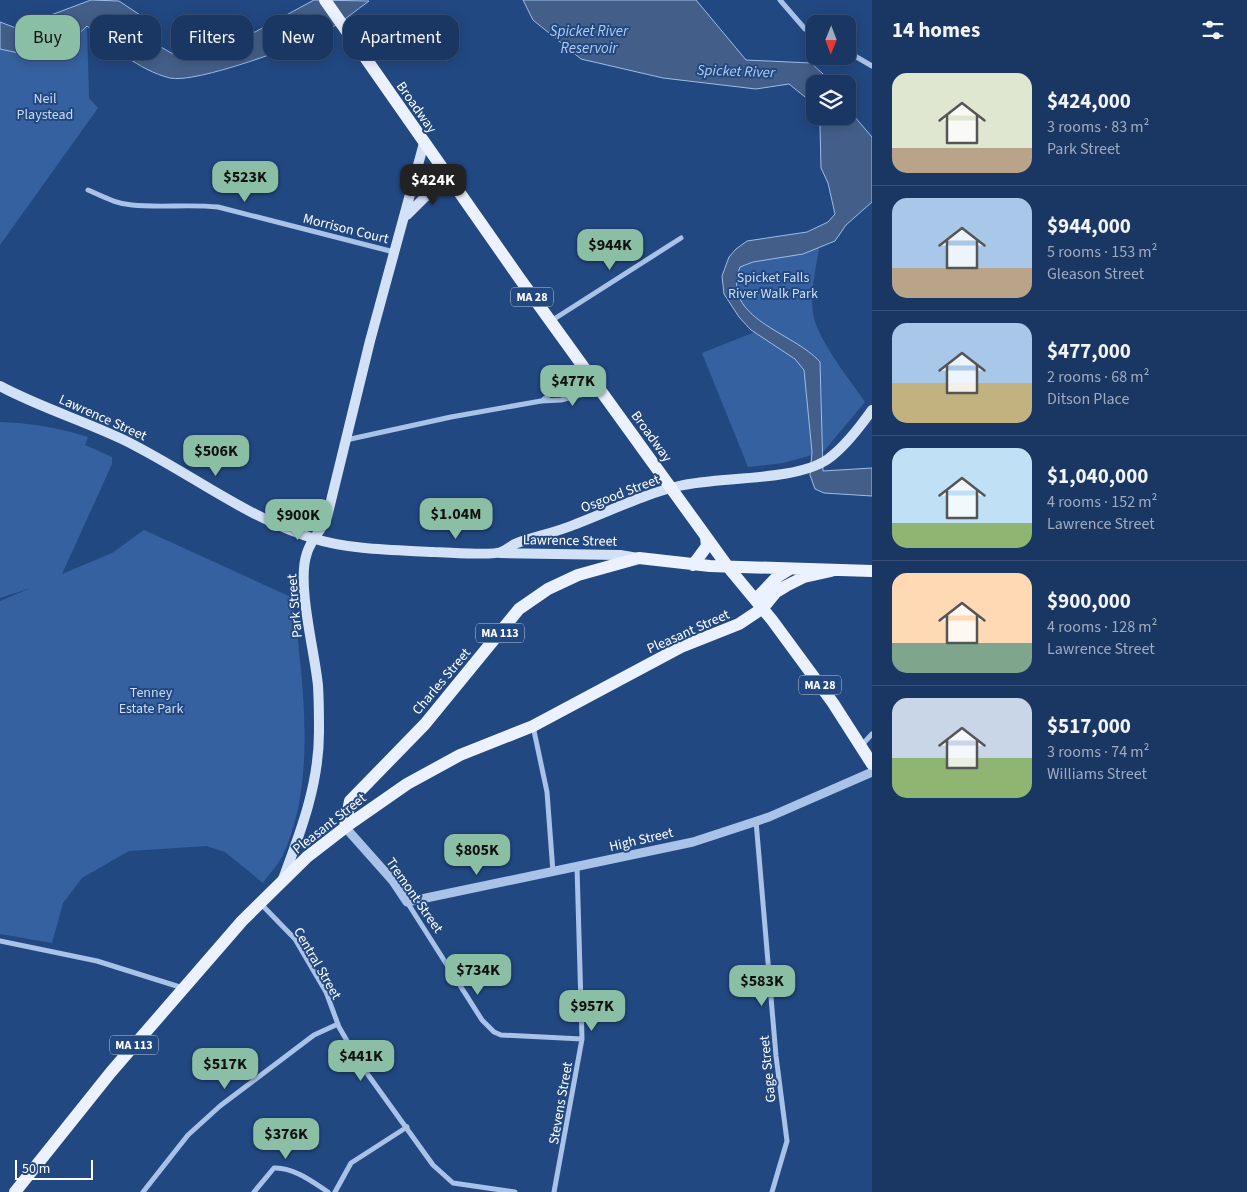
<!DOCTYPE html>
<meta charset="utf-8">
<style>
:root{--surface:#1a3662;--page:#233e68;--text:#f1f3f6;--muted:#9fabbe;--line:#385077;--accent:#8abfa5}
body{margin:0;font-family:"Source Sans 3",sans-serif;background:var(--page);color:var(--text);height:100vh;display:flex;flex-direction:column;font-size:19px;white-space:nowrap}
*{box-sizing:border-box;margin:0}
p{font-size:16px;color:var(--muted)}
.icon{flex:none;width:28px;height:28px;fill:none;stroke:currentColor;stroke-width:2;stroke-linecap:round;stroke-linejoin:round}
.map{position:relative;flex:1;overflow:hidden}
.panel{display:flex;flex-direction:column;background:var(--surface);width:375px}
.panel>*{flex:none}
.hud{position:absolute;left:15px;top:15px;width:475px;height:45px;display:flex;gap:10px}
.needle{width:32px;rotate:181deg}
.controls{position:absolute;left:806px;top:15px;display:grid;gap:10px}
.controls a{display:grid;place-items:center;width:50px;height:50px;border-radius:10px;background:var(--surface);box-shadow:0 2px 12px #0003,0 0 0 1px var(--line);font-size:25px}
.scale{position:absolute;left:15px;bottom:12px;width:78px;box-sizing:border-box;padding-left:5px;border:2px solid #fff;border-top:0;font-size:14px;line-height:18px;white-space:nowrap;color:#fff;-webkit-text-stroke:4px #224882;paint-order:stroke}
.price{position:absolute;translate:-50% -42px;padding:0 11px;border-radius:10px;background:var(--accent);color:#111;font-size:16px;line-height:32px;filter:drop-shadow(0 1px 2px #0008)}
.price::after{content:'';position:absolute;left:50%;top:30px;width:15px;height:11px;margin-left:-8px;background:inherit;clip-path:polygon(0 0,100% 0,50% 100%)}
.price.active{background:#222;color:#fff}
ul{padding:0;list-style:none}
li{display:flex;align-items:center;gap:15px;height:125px;padding:0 20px}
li+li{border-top:1px solid var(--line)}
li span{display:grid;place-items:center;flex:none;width:140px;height:100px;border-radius:15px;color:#555}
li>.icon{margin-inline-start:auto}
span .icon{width:60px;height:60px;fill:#fffc;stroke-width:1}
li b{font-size:21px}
h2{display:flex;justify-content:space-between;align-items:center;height:60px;padding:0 20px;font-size:21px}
.pill{padding:0 18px;border-radius:15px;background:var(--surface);box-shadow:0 2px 12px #0003,0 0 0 1px var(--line);font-size:18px;line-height:45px}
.pill.active{background:var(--accent);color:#111}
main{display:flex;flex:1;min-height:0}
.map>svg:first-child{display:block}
.green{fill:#3661a0}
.water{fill:#435f89;stroke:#9cbde9}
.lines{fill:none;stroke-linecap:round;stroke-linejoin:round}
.minor{stroke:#a8c2e8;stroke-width:5}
.tertiary{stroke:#a8c2e8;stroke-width:9}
.secondary{stroke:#d3e1f6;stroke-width:10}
.primary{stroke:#ebf1fe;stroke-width:12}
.labels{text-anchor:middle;stroke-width:4;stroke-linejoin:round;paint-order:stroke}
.shield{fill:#224882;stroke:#bdc8da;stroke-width:1}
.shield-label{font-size:12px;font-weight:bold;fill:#fff}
.park-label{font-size:14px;fill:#ccddf6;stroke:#224882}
.street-label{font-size:14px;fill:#fff;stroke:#224882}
.water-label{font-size:15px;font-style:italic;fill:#b4cdef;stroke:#224882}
</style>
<main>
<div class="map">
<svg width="872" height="1192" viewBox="0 0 872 1192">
<rect width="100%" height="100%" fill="#224882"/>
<path class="green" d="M 87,26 L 89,98 L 98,108 L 0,245 L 0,49 L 37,57 L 67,45 Z
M 820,244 C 816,267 810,291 813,314 C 817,339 850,380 865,402 L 823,452 L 783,463 L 748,467 L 702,353 L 760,330 L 730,293 L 736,257 Z
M 0,422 C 31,423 59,428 88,437 L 85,445 L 112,457 L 112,464 L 62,574 L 112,553 L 144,530 L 293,598 C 302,679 318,779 283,855 C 278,865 269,874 263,883 L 225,852 L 207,846 L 129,851 L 82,878 L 63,903 L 52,943 L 0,934 L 0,601 L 31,588 L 0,598 Z"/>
<path class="water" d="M 91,0 L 119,1 L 146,19 L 140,27 L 142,36 L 173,54 L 195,46 L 255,32 L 314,0 L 369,1 C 355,11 341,23 326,31 C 302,45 195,84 170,78 C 138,70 112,46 87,26 L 67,45 L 37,57 L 0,49 L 0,22 L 16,28 Z
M 523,0 L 696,0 L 746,60 L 811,63 L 834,84 L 815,84 L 815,105 L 789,84 L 756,89 L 663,78 L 581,59 L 533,20 Z
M 848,109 L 872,137 L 872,202 L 846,225 L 835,241 L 803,254 L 753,262 L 740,267 C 720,319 794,332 820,362 L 823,471 L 872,468 L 872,496 L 824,493 L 815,489 L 810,475 L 812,452 L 804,370 L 795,359 L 751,330 L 739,317 L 724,294 L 722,276 L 729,257 L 736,249 L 747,241 L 807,232 L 828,222 L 835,214 L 828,183 L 821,168 L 820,126 L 818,116 L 848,116 Z"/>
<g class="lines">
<path class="minor" d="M 780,0 L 805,29 L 815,34
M 848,52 L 872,66
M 88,190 C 102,196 116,204 132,205 C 160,208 189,204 218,207 L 394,252
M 551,321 L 681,238
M 542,401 L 583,366
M 346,440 L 451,417 L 541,401 L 561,400 L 584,394 L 597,387
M 533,726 L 547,792 L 553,872
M 861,746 L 872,734
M 756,821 L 776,1056 L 787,1141 L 772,1192
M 407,902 L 482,1020 L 494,1032 L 501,1035 L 582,1039
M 260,903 L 295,939 L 326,992 L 339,1027 L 361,1065 L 433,1165 L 453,1183 L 515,1192
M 0,941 L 97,961 L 183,988
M 143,1192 L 188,1135 L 220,1106 L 314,1035 L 338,1024
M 254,1192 L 274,1168 C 293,1167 313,1182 328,1192
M 335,1192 L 351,1163 L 407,1127
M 554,1192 L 582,1039 L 577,867"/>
<path class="tertiary" d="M 345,827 L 393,881 L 407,902 L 693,842 L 769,817 L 872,772"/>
<path class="secondary" d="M 407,215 L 425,197 L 450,180
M 0,386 C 39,407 82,420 122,439 C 186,470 243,516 312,538 C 349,550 395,550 434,552 C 447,552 492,556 501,552 C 507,550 511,545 517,543 C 537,536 557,532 576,524 C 610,511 644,494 679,486 C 719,476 795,482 828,459 C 845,447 860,427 872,410
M 500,553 L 620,555 L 638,558
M 283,879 C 301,831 319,784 319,732 C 319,716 319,701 318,686 C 315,652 296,583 307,553 C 311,539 322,530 327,517 L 370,341 L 424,143"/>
<path class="primary" d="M 325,0 L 520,279 L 728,567 L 772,620 L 833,703 L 872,764
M 693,565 L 707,546 L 706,537
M 756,599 L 777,577 L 790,569
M 345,827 L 350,801 L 425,724 L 519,609 L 548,589 L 578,575 L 639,558 L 710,566 L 872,571
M 15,1192 L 111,1072 L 242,921 L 307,857 L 351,823 L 407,784 L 460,755 L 533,726 L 681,647 L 739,624 L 763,608 L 776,592 L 786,586 L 804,577 L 831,571"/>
</g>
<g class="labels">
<g class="shield">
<rect x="511" y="287.5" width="42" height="19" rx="4"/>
<rect x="476" y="623.5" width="48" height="19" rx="4"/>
<rect x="799" y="675.5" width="42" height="19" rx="4"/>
<rect x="110" y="1035.5" width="48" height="19" rx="4"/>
</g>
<g class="shield-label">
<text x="532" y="301">MA 28</text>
<text x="500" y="637">MA 113</text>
<text x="820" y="689">MA 28</text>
<text x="134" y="1049">MA 113</text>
</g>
<g class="park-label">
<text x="45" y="103">Neil<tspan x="45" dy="16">Playstead</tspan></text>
<text x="773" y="282">Spicket Falls<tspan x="773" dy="16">River Walk Park</tspan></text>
<text x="151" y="697">Tenney<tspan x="151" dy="16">Estate Park</tspan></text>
</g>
<g class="street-label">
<text transform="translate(417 107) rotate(55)" y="5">Broadway</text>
<text transform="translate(346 228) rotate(14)" y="5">Morrison Court</text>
<text transform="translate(103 417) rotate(24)" y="5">Lawrence Street</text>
<text transform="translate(652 436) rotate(54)" y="5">Broadway</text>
<text transform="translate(620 493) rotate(-21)" y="5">Osgood Street</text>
<text transform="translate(570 540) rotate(1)" y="5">Lawrence Street</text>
<text transform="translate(294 606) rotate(-95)" y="5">Park Street</text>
<text transform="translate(688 631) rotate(-24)" y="5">Pleasant Street</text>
<text transform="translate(441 681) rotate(-50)" y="5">Charles Street</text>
<text transform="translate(329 823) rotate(-38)" y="5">Pleasant Street</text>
<text transform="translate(641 839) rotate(-13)" y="5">High Street</text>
<text transform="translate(415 895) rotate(55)" y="5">Tremont Street</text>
<text transform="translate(318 963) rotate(60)" y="5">Central Street</text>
<text transform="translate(767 1069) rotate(-96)" y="5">Gage Street</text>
<text transform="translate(560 1103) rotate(-80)" y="5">Stevens Street</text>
</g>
<g class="water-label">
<text x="589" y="36">Spicket River<tspan x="589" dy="17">Reservoir</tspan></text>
<text transform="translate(736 71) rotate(2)" y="5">Spicket River</text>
</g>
</g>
</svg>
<div class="controls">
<a><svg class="needle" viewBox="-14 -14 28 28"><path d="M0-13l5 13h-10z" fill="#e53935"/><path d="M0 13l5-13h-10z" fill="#9fabbe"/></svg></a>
<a><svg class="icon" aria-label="layers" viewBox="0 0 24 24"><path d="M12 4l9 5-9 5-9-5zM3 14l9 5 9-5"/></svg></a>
</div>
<div class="scale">50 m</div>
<b class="price" style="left:245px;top:203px">$523K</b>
<b class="price active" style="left:433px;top:206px">$424K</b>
<b class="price" style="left:610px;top:271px">$944K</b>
<b class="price" style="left:573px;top:407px">$477K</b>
<b class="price" style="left:216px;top:477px">$506K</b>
<b class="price" style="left:456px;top:540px">$1.04M</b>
<b class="price" style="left:298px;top:541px">$900K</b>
<b class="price" style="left:477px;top:876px">$805K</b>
<b class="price" style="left:478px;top:996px">$734K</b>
<b class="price" style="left:762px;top:1007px">$583K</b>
<b class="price" style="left:592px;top:1032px">$957K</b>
<b class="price" style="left:361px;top:1082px">$441K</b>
<b class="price" style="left:225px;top:1090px">$517K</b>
<b class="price" style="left:286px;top:1160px">$376K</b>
<div class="hud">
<a class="pill active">Buy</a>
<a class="pill">Rent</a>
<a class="pill">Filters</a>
<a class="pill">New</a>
<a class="pill">Apartment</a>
</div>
</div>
<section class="panel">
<h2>14 homes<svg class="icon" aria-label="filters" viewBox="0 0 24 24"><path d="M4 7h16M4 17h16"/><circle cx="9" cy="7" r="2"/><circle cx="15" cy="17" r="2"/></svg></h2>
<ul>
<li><span style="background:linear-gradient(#dfe7d0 75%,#b9a48a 0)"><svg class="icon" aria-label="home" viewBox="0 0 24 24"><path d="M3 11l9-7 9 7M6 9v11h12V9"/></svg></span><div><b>$424,000</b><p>3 rooms · 83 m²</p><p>Park Street</p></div></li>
<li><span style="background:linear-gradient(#a9c7e8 70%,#b9a48a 0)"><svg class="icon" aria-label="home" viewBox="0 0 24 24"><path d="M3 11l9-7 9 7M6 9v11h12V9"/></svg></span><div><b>$944,000</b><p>5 rooms · 153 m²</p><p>Gleason Street</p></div></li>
<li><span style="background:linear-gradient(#a9c7e8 60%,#c2b280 0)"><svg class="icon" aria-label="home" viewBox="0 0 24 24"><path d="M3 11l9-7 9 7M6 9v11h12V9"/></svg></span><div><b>$477,000</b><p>2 rooms · 68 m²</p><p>Ditson Place</p></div></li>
<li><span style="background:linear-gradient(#bfe0f5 75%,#8fb573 0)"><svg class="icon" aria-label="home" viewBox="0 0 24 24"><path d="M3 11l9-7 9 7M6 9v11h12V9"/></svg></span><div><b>$1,040,000</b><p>4 rooms · 152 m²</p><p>Lawrence Street</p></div></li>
<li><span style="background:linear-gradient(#ffd9b3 70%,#7fa58c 0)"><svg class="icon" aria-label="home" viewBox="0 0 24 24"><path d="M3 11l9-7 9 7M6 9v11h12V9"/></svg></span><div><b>$900,000</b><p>4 rooms · 128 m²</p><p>Lawrence Street</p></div></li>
<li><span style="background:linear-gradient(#c9d6e8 60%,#8fb573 0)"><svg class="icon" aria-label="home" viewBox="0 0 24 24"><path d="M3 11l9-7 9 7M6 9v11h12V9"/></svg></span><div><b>$517,000</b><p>3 rooms · 74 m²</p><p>Williams Street</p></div></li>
</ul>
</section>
</main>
